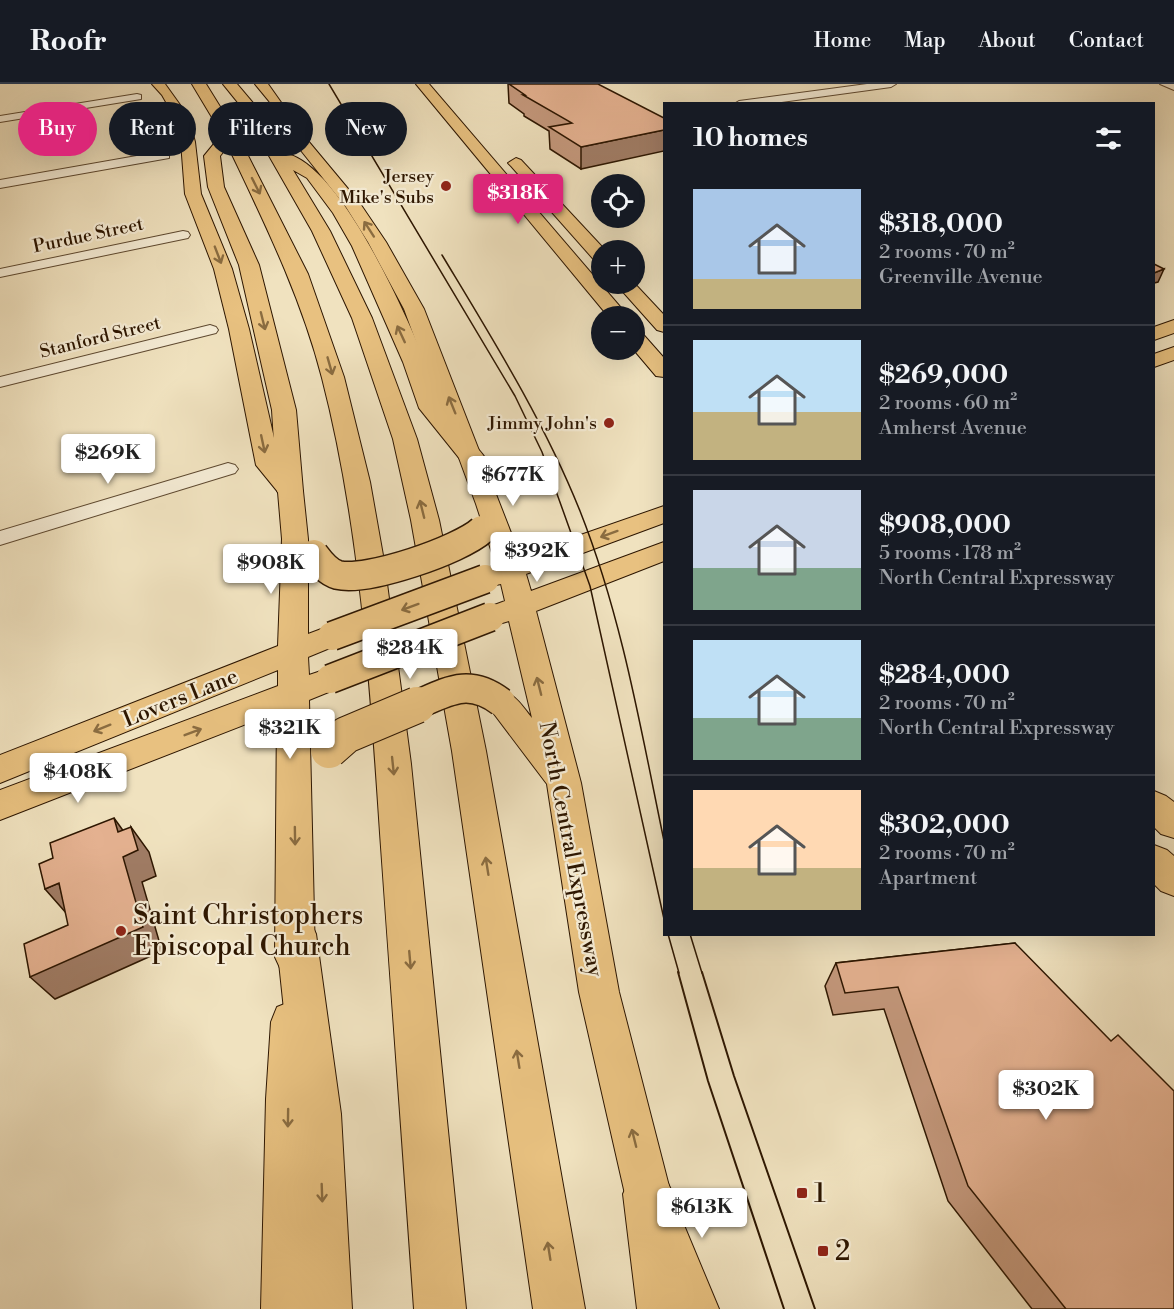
<!DOCTYPE html>
<meta charset="utf-8">
<style>
:root{--surface:#171b24;--page:#242831;--text:#f1f3f6;--muted:#9ea1a6;--line:#363941;--accent:#db2777}
body{margin:0;font-family:"Libre Bodoni",serif;background:var(--page);color:var(--text);height:100vh;display:flex;flex-direction:column;font-size:22px;white-space:nowrap}
*{box-sizing:border-box;margin:0}
p{font-size:20px;color:var(--muted)}
.icon{flex:none;width:33px;height:33px;fill:none;stroke:currentColor;stroke-width:2;stroke-linecap:round;stroke-linejoin:round}
.map{position:relative;flex:1;overflow:hidden}
.sheet{position:absolute;left:663px;top:18px;width:492px;height:834px;display:flex;flex-direction:column;background:var(--surface);border-radius:0px;box-shadow:0 6px 24px #0002}
.sheet>*{flex:none}
.top-card{position:absolute;left:18px;top:18px;width:555px;height:54px;display:flex;gap:12px}
.tools{position:absolute;left:591px;top:90px;display:grid;gap:12px}
.tools a{display:grid;place-items:center;width:54px;height:54px;border-radius:50%;background:var(--surface);box-shadow:0 6px 24px #0002;font-size:30px}
.price{position:absolute;translate:-50% -51px;padding:0 14px;border-radius:6px;background:#fff;color:#222;font-size:20px;line-height:39px;filter:drop-shadow(0 2px 3px #0008)}
.price::after{content:'';position:absolute;left:50%;top:36px;width:18px;height:14px;margin-left:-9px;background:inherit;clip-path:polygon(0 0,100% 0,50% 100%)}
.price.on{background:var(--accent);color:#fff}
ul{padding:0;list-style:none}
li{display:flex;align-items:center;gap:18px;height:150px;padding:0 30px}
li+li{border-top:2px solid var(--line)}
li span{display:grid;place-items:center;flex:none;width:168px;height:120px;border-radius:0px;color:#555}
li>.icon{margin-inline-start:auto}
span .icon{width:72px;height:72px;fill:#fffc;stroke-width:1}
li b{font-size:26px}
h2{display:flex;justify-content:space-between;align-items:center;height:72px;padding:0 30px;font-size:26px}
.tag{padding:0 21px;border-radius:27px;background:var(--surface);box-shadow:0 6px 24px #0002;font-size:21px;line-height:54px}
.tag.on{background:var(--accent);color:#fff}
header{display:flex;align-items:center;gap:36px;box-sizing:border-box;height:84px;padding:0 30px;background:var(--surface);border-bottom:2px solid var(--line)}
header strong{font-size:28px}
nav{display:flex;gap:33px;margin-inline-start:auto;font-size:21px}
.map>svg:first-child{display:block}
.lines{fill:none;stroke-linecap:round;stroke-linejoin:round}
.minor-casing{stroke:#5e4930;stroke-width:2}
.major-casing{stroke:#2d1600;stroke-width:2}
.highway-casing{stroke:#2d1600;stroke-width:2}
.minor{fill:#f5ecd5;fill-rule:evenodd}
.major{fill:#e8c180;fill-rule:evenodd}
.highway{fill:#e8c180;fill-rule:evenodd}
.tram-far1{stroke:#2d1600;stroke-width:1.5}
.tram{stroke:#2d1600;stroke-width:2}
.major-bridge-far1-casing{stroke:#2d1600;stroke-width:31;stroke-linecap:butt}
.major-bridge-casing{stroke:#2d1600;stroke-width:38;stroke-linecap:butt}
.major-bridge-far1{stroke:#e8c180;stroke-width:28}
.major-bridge{stroke:#e8c180;stroke-width:36}
.wall{fill:#c4987c;stroke:#2d1600;stroke-width:1.5}
.shaded-wall{fill:#a07c65;stroke:#2d1600;stroke-width:1.5}
.building{fill:#e4b190;stroke:#2d1600;stroke-width:1.5}
.oneway{stroke:#8a6c40}
.poi-dot{fill:#8f2418;stroke:#f5ecd5;stroke-width:2}
.labels{text-anchor:middle;stroke-width:4.5;stroke-linejoin:round;paint-order:stroke}
.far-poi-label{font-size:18px;fill:#2d1600;stroke:#f5ecd5;text-anchor:end}
.far-street-label{font-size:18px;fill:#2d1600;stroke:#f5ecd5}
.street-label{font-size:22px;fill:#2d1600;stroke:#f5ecd5}
.near-poi-label{font-size:27px;fill:#2d1600;stroke:#f5ecd5;text-anchor:start}
</style>
<header>
<strong>Roofr</strong>
<nav><a>Home</a><a>Map</a><a>About</a><a>Contact</a></nav>
</header>
<div class="map">
<svg width="1174" height="1225" viewBox="0 0 1174 1225">
<rect width="100%" height="100%" fill="#f0e2bf"/>
<filter id="stains"><feTurbulence type="fractalNoise" baseFrequency=".00333" numOctaves="4"/><feColorMatrix values="0 0 0 0 .2 0 0 0 0 .09 0 0 0 0 .02 0 0 0 .5 -.17"/></filter>
<radialGradient id="worn" r=".72"><stop offset=".6" stop-color="#630" stop-opacity="0"/><stop offset="1" stop-color="#630" stop-opacity=".3"/></radialGradient>
<g class="lines">
<g class="minor-casing">
<path id="minor" d="M 867,0 L 896,0 L 891,3 L 767,20 L 734,20 L 739,17 Z
M 1160,0 L 1174,0 L 1174,6 Z
M 137,10 L 141,11 L 141,15 L 0,38 L 0,32 Z
M 165,67 L 169,68 L 169,74 L 0,104 L 0,96 Z
M 183,147 L 188,148 L 190,151 L 188,154 L 0,193 L 0,185 Z
M 210,241 L 216,243 L 218,246 L 216,249 L 0,303 L 0,293 Z
M 228,379 L 235,381 L 238,385 L 235,389 L 0,461 L 0,447 Z"/>
</g>
<g class="major-casing">
<path id="major" d="M 152,0 L 165,0 L 188,32 L 195,58 L 201,110 L 232,185 L 249,245 L 280,380 L 303,407 L 308,455 L 308,550 L 332,541 L 342,545 L 347,552 L 342,559 L 308,573 L 309,591 L 330,584 L 341,587 L 345,595 L 341,603 L 309,616 L 315,873 L 309,886 L 295,892 L 281,886 L 275,873 L 277,628 L 0,736 L 0,706 L 278,602 L 278,586 L 0,699 L 0,671 L 278,562 L 282,455 L 278,408 L 256,381 L 229,245 L 214,185 L 185,110 L 181,58 L 174,32 L 162,11 Z
M 255,0 L 268,0 L 309,58 L 359,118 L 386,158 L 424,225 L 520,472 L 664,422 L 664,439 L 526,490 L 531,507 L 664,458 L 664,477 L 536,527 L 581,699 L 619,908 L 671,1110 L 719,1225 L 669,1225 L 625,1110 L 579,908 L 547,700 L 485,618 L 490,610 C 512,603 519,618 532,634 L 509,537 L 499,540 L 489,537 L 485,530 L 489,523 L 505,517 L 501,500 L 491,502 L 481,500 L 477,493 L 481,486 L 496,481 L 476,420 L 404,225 L 368,158 L 346,123 L 299,64 L 269,17 Z
M 416,0 L 429,0 L 628,232 L 608,232 Z
M 516,74 L 521,76 L 605,166 L 602,166 L 602,179 L 596,178 L 511,82 L 508,79 Z
M 634,199 L 664,231 L 664,248 L 657,246 L 616,200 Z
M 1174,236 L 1174,249 L 1154,256 L 1154,243 Z
M 634,246 L 641,248 L 664,274 L 664,293 L 656,292 L 634,266 Z
M 1174,263 L 1174,276 L 1154,283 L 1154,270 Z
M 1154,707 L 1166,712 L 1174,718 L 1174,754 L 1161,750 L 1154,743 Z
M 1154,761 L 1167,766 L 1174,772 L 1174,812 L 1161,807 L 1154,800 Z
M 292,917 L 307,923 L 313,938 L 310,1015 L 311,1225 L 261,1225 L 266,1015 L 271,938 L 277,923 Z"/>
</g>
<g class="highway-casing">
<path id="highway" d="M 192,0 L 206,0 L 237,50 L 308,190 L 344,293 L 370,398 L 384,477 L 411,680 L 466,1225 L 414,1225 C 403,1066 391,908 380,749 C 370,598 360,441 322,294 C 301,212 264,138 228,62 L 220,72 L 224,103 L 259,181 L 296,326 L 303,407 L 299,413 L 290,415 L 281,413 L 277,407 L 272,326 L 239,181 L 208,103 L 204,72 L 222,50 Z
M 223,0 L 237,0 L 253,19 L 283,69 C 339,77 405,229 426,279 C 431,293 435,309 442,322 C 453,341 473,357 486,375 L 482,380 L 473,383 L 464,380 L 419,324 L 403,278 L 352,162 L 333,129 L 307,94 L 293,86 L 330,147 L 372,234 L 417,355 L 439,436 L 486,667 L 585,1225 L 533,1225 L 452,667 L 411,436 L 393,355 L 352,234 L 312,147 L 240,21 Z
M 296,831 L 310,837 L 316,850 L 341,1030 L 352,1225 L 300,1225 L 295,1030 L 276,850 L 282,837 Z
M 648,1085 L 665,1093 L 673,1110 L 689,1225 L 637,1225 L 623,1110 L 631,1093 Z"/>
</g>
<use href="#minor" class="minor"/>
<use href="#major" class="major"/>
<use href="#highway" class="highway"/>
<path class="tram-far1" d="M 329,0 L 515,312 L 542,368 L 590,502 L 664,835
M 442,171 C 492,254 544,337 580,427 C 622,533 641,646 664,757
M 668,850 L 679,889
M 690,850 L 702,889"/>
<path class="tram" d="M 678,888 L 708,997 L 784,1225
M 702,888 L 734,992 L 815,1225"/>
<g class="major-bridge-far1-casing">
<path id="major-bridge-far1" d="M 314,470 C 320,478 327,488 338,491 C 367,498 460,466 482,446
M 332,552 L 485,495
M 330,595 L 490,533
M 414,622 C 447,608 468,593 501,618"/>
</g>
<g class="major-bridge-casing">
<path id="major-bridge" d="M 329,666 L 346,651 L 417,621"/>
</g>
<use href="#major-bridge-far1" class="major-bridge-far1"/>
<use href="#major-bridge" class="major-bridge"/>
</g>
<path class="wall" d="M 508,0 L 598,0 L 581,85 L 550,65 L 549,47 L 524,32 L 524,30 L 509,19 Z
M 1015,859 L 1174,1225 L 1032,1225 L 948,1117 L 884,925 L 833,931 L 825,902 L 836,879 Z"/>
<path class="shaded-wall" d="M 664,46 L 664,67 L 581,85 L 581,63 Z
M 1164,185 L 1158,198 L 1154,199 L 1154,189 Z
M 114,734 L 132,759 L 131,743 L 149,768 L 156,792 L 142,798 L 162,867 L 55,915 L 30,893 L 123,773 Z
M 59,799 L 67,830 L 45,805 Z"/>
<path class="building" d="M 509,0 L 598,0 L 664,34 L 664,46 L 581,63 L 549,43 L 572,39 L 523,11 L 525,11 Z
M 1154,180 L 1164,185 L 1154,189 Z
M 114,734 L 118,748 L 131,743 L 138,766 L 123,773 L 143,843 L 30,893 L 24,860 L 68,841 L 59,799 L 45,805 L 39,780 L 53,774 L 50,759 Z
M 1015,859 L 1111,957 L 1118,951 L 1174,1007 L 1174,1225 L 1066,1225 L 968,1102 L 898,903 L 845,909 L 836,879 Z"/>
<defs><path id="oneway-shaft" d="M-6 0H5M1.5-3L5.5 0L1.5 3" fill="none" stroke-width="1.6" stroke-linecap="round" stroke-linejoin="round" transform="scale(1.5)"/></defs>
<g class="oneway">
<use href="#oneway-shaft" transform="translate(256 102) rotate(63)"/>
<use href="#oneway-shaft" transform="translate(369 145) rotate(-123)"/>
<use href="#oneway-shaft" transform="translate(218 171) rotate(69)"/>
<use href="#oneway-shaft" transform="translate(263 237) rotate(76)"/>
<use href="#oneway-shaft" transform="translate(401 250) rotate(-115)"/>
<use href="#oneway-shaft" transform="translate(330 282) rotate(74)"/>
<use href="#oneway-shaft" transform="translate(452 321) rotate(-112)"/>
<use href="#oneway-shaft" transform="translate(263 360) rotate(78)"/>
<use href="#oneway-shaft" transform="translate(422 425) rotate(-104)"/>
<use href="#oneway-shaft" transform="translate(609 450) rotate(160)"/>
<use href="#oneway-shaft" transform="translate(410 523) rotate(160)"/>
<use href="#oneway-shaft" transform="translate(539 602) rotate(-104)"/>
<use href="#oneway-shaft" transform="translate(102 644) rotate(158)"/>
<use href="#oneway-shaft" transform="translate(193 648) rotate(-21)"/>
<use href="#oneway-shaft" transform="translate(393 682) rotate(84)"/>
<use href="#oneway-shaft" transform="translate(295 752) rotate(89)"/>
<use href="#oneway-shaft" transform="translate(487 782) rotate(-99)"/>
<use href="#oneway-shaft" transform="translate(410 876) rotate(85)"/>
<use href="#oneway-shaft" transform="translate(518 975) rotate(-99)"/>
<use href="#oneway-shaft" transform="translate(288 1034) rotate(91)"/>
<use href="#oneway-shaft" transform="translate(634 1054) rotate(-104)"/>
<use href="#oneway-shaft" transform="translate(322 1109) rotate(88)"/>
<use href="#oneway-shaft" transform="translate(549 1167) rotate(-99)"/>
</g>
<g class="poi-dot">
<circle cx="446" cy="102" r="6"/>
<circle cx="609" cy="339" r="6"/>
<circle cx="121" cy="847" r="6"/>
<rect x="796" y="1103" width="12" height="12" rx="3"/>
<rect x="817" y="1161" width="12" height="12" rx="3"/>
</g>
<g class="labels">
<g class="far-poi-label">
<text x="434" y="98">Jersey<tspan x="434" dy="21">Mike's Subs</tspan></text>
<text x="597" y="345">Jimmy John's</text>
</g>
<g class="far-street-label">
<text transform="translate(88 151) rotate(-12)" y="6">Purdue Street</text>
<text transform="translate(100 253) rotate(-14)" y="6">Stanford Street</text>
</g>
<g class="street-label">
<text transform="translate(180 613) rotate(-22)" y="8">Lovers Lane</text>
<text transform="translate(572 765) rotate(79)" y="8">North Central Expressway</text>
</g>
<g class="near-poi-label">
<text x="133" y="840">Saint Christophers<tspan x="133" dy="31">Episcopal Church</tspan></text>
<text x="814" y="1118">1</text>
<text x="835" y="1176">2</text>
</g>
</g>
<rect width="100%" height="100%" filter="url(#stains)"/>
<rect width="100%" height="100%" fill="url(#worn)"/>
</svg>
<div class="tools">
<a><svg class="icon" aria-label="locate" viewBox="0 0 24 24"><circle cx="12" cy="12" r="6"/><path d="M12 2v4M12 18v4M2 12h4M18 12h4"/></svg></a>
<a>+</a>
<a>−</a>
</div>
<b class="price on" style="left:518px;top:141px">$318K</b>
<b class="price" style="left:108px;top:401px">$269K</b>
<b class="price" style="left:513px;top:423px">$677K</b>
<b class="price" style="left:537px;top:499px">$392K</b>
<b class="price" style="left:271px;top:511px">$908K</b>
<b class="price" style="left:410px;top:596px">$284K</b>
<b class="price" style="left:290px;top:676px">$321K</b>
<b class="price" style="left:78px;top:720px">$408K</b>
<b class="price" style="left:1046px;top:1037px">$302K</b>
<b class="price" style="left:702px;top:1155px">$613K</b>
<div class="top-card">
<a class="tag on">Buy</a>
<a class="tag">Rent</a>
<a class="tag">Filters</a>
<a class="tag">New</a>
</div>
<section class="sheet">
<h2>10 homes<svg class="icon" aria-label="filters" viewBox="0 0 24 24"><path d="M4 7h16M4 17h16"/><circle cx="9" cy="7" r="2"/><circle cx="15" cy="17" r="2"/></svg></h2>
<ul>
<li><span style="background:linear-gradient(#a9c7e8 75%,#c2b280 0)"><svg class="icon" aria-label="home" viewBox="0 0 24 24"><path d="M3 11l9-7 9 7M6 9v11h12V9"/></svg></span><div><b>$318,000</b><p>2 rooms · 70 m²</p><p>Greenville Avenue</p></div></li>
<li><span style="background:linear-gradient(#bfe0f5 60%,#c2b280 0)"><svg class="icon" aria-label="home" viewBox="0 0 24 24"><path d="M3 11l9-7 9 7M6 9v11h12V9"/></svg></span><div><b>$269,000</b><p>2 rooms · 60 m²</p><p>Amherst Avenue</p></div></li>
<li><span style="background:linear-gradient(#c9d6e8 65%,#7fa58c 0)"><svg class="icon" aria-label="home" viewBox="0 0 24 24"><path d="M3 11l9-7 9 7M6 9v11h12V9"/></svg></span><div><b>$908,000</b><p>5 rooms · 178 m²</p><p>North Central Expressway</p></div></li>
<li><span style="background:linear-gradient(#bfe0f5 65%,#7fa58c 0)"><svg class="icon" aria-label="home" viewBox="0 0 24 24"><path d="M3 11l9-7 9 7M6 9v11h12V9"/></svg></span><div><b>$284,000</b><p>2 rooms · 70 m²</p><p>North Central Expressway</p></div></li>
<li><span style="background:linear-gradient(#ffd9b3 65%,#c2b280 0)"><svg class="icon" aria-label="home" viewBox="0 0 24 24"><path d="M3 11l9-7 9 7M6 9v11h12V9"/></svg></span><div><b>$302,000</b><p>2 rooms · 70 m²</p><p>Apartment</p></div></li>
</ul>
</section>
</div>
